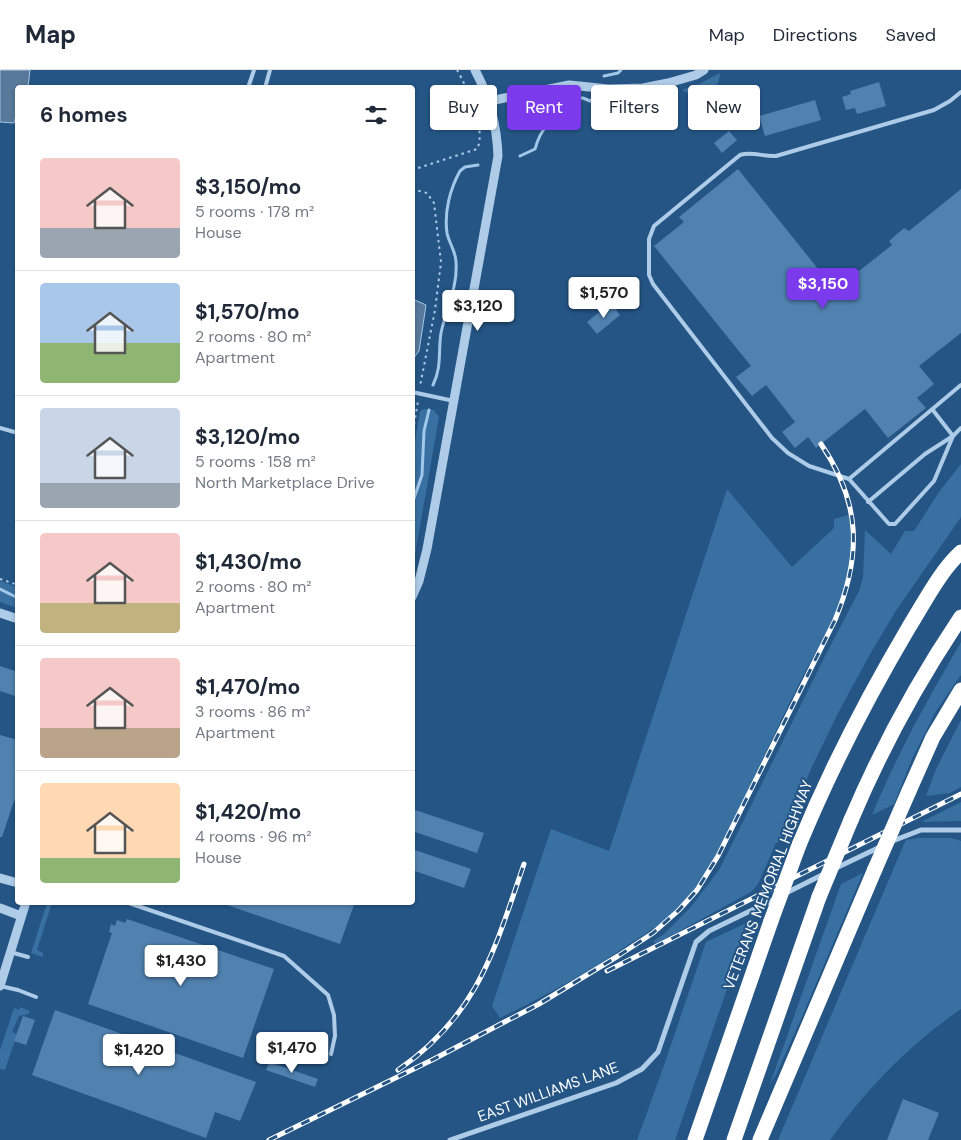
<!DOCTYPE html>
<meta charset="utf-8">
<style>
:root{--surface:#fff;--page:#f6f6f7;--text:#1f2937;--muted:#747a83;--line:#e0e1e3;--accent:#7c3aed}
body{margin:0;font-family:"DM Sans",sans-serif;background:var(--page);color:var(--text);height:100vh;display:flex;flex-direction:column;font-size:19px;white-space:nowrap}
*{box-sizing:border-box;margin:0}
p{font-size:16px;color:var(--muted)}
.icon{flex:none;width:28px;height:28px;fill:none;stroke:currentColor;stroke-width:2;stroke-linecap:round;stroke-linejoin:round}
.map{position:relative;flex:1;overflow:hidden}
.side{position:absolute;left:15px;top:15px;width:400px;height:820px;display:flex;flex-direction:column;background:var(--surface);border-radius:5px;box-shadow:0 1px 4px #0004}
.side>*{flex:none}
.guide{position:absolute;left:430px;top:15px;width:455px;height:45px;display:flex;gap:10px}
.price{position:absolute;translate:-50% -42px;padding:0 11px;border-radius:5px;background:#fff;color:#222;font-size:16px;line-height:32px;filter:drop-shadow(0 1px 2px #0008)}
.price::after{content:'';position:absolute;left:50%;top:30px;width:15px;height:11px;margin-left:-8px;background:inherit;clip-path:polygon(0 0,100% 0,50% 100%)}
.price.active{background:var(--accent);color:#fff}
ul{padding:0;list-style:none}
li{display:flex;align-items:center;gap:15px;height:125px;padding:0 25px}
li+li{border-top:1px solid var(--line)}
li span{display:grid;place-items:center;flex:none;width:140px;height:100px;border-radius:5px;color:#555}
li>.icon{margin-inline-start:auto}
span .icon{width:60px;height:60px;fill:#fffc;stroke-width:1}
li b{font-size:21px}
h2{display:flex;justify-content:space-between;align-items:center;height:60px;padding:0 25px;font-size:21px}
.pill{padding:0 18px;border-radius:5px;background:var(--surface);box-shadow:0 1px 4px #0004;font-size:18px;line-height:45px}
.pill.active{background:var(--accent);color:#fff}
header{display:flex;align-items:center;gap:30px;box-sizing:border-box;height:70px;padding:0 25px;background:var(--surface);border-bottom:1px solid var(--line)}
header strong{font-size:24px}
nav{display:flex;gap:28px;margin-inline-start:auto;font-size:18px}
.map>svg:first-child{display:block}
.green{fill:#3870a2}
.water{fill:#58799a;stroke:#a2c8e9}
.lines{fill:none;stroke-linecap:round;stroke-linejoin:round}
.stream{stroke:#a2c8e9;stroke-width:3}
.building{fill:#5081af}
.path{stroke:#aecce8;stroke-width:2;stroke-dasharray:2.5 4;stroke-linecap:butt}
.service{stroke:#aecce8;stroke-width:4}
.minor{stroke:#aecce8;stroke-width:5}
.tertiary{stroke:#aecce8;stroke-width:9}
.motorway{stroke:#fff;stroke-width:15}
.rail-casing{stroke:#fff;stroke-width:5}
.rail{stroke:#245585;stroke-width:3;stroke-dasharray:9;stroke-linecap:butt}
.motorway-bridge{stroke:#fff;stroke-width:15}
.labels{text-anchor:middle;stroke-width:4;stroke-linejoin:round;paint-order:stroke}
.street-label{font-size:15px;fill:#fff;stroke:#245585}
</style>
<header>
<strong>Map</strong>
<nav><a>Map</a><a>Directions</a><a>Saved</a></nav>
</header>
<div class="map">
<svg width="961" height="1070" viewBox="0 0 961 1070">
<rect width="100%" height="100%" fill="#245585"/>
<path class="green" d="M 720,3 C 719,25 699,32 682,20 L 699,14 Z
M 424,339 L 434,340 L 439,347 L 413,497 L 413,382 L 420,341 Z
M 961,394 L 961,447 L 895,542 L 869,586 L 838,643 L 811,699 L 780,771 L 776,773 L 758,814 L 751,822 L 656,874 L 653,871 L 663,865 L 690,838 L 719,800 L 824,588 L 859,521 L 863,507 L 865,460 L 891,484 L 905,461 L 914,461 L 939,422 Z
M 727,419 L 792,497 L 834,458 L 834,449 L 849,445 C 852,464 854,485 849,505 C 838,546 816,580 797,618 C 775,662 755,707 733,751 C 719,780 704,810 682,834 C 666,851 647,863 628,875 C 587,903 545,926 500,948 L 492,936 L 551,759 L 609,781 Z
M 0,511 L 17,517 L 17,538 L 0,532 Z
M 961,572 L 961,605 L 936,641 L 912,689 L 894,734 L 872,745 C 897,684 928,629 961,572 Z
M 961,650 L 961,717 L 950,723 L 926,726 L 936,699 Z
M 961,732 L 961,751 L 921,752 Z
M 918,768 L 951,768 L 961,771 L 961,939 C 909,975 866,1019 830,1070 L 778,1070 L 904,774 L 906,770 Z
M 863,803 L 801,949 L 776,1005 L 770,1014 L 841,814 Z
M 47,833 L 52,833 L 37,880 L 43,883 L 43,887 L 31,883 Z
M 746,853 L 725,917 L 727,919 L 675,1070 L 637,1070 L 662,1001 L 706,872 Z
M 20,937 L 30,941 L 28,944 L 19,946 L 12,962 L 17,964 L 5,1000 L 0,999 L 0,980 L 14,938 L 19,940 Z"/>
<path class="water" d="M 0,0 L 30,0 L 28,17 L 18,18 L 17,41 L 14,53 L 0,52 Z
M 413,230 L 415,230 L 426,235 L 419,281 L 413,289 Z"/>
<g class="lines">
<path class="stream" d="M 604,6 L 618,3 L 621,0
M 520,86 L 535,79 C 537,72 540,63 546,57 C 551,53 560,53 563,47 C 567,41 565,34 570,28 L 583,28 L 590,31 L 595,27
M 433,315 C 442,297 438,282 441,263 C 446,239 458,217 456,192 C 456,182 449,173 447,163 C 444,142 450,119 460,101 L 465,97 L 478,95
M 412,434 L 422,405 L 424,361 L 429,340
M 0,519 L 18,528"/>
</g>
<path class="building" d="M 879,12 L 886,36 L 857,44 L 855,38 L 846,40 L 842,27 L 851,24 L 850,21 Z
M 815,30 L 821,50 L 765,66 L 759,46 Z
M 729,61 L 737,70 L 722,83 L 714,73 Z
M 738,99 L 835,220 L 892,175 L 889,171 L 904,158 L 909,161 L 961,119 L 961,263 L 919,296 L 934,314 L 917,328 L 926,338 L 888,368 L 865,339 L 816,378 L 808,367 L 795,378 L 782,362 L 795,352 L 766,315 L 752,326 L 736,307 L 751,296 L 654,176 L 684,152 L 679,147 Z
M 611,233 L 620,245 L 597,264 L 587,252 Z
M 0,596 L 18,602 L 18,627 L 0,621 Z
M 0,665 L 18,670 L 18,719 L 2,767 L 0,767 Z
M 412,739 L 484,763 L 477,783 L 412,761 Z
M 412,779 L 471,799 L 464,818 L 412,800 Z
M 224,832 L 355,832 L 340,874 L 224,834 Z
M 127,849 L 274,899 L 243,988 L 88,934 L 112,863 L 109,862 L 111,854 L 115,856 L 117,850 L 125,853 Z
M 55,940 L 256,1012 L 240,1051 L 215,1042 L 206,1068 L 32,1005 Z
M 23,946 L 35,950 L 26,975 L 14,971 Z
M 269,992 L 318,1009 L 315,1017 L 266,1000 Z
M 903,1029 L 939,1043 L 928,1070 L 887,1070 Z"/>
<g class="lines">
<path class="path" d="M 412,100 L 477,79 C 487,61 467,17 457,0
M 412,119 L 427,123 L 434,133 L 441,192 L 435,240 L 420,316
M 412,367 L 418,331
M 0,509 L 18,515"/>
<path class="service" d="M 248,18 L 254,0
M 265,18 L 270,0
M 412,322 L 454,331
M 932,339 L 953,366
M 0,358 L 18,363
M 953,366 L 934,411 L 895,454 L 889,454 L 849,409 L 809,396 L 788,383 L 772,368 L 653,214 L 649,205 L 649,169 L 654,156 L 740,85 C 752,81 764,87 776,86 L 934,40 L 950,31 L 961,22
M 849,409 L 961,315
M 868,432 L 925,384 L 953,366 L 961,358
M 126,832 L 284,886 L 328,925 L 334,945 L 335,966 L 331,984
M 10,882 L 28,887
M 0,916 L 18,920 L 36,927"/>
<path class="minor" d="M 890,772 L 921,760 L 961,760
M 834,799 L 880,777
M 784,824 L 824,804
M 450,1070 L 616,1013 L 642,999 L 658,982 L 696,872 L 709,861 L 775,829"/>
<path class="tertiary" d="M 490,31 L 569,15 L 609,19 L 643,18 L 668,13 L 696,5 L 704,0
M 412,527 L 419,511 L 427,479 L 498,86 C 497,55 490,28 475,0
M 0,543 L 18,549
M 0,808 L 18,813
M 0,838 L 21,846
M 0,916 L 26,832"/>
<path class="motorway" d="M 909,721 L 933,667 L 961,620
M 851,750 C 881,679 918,611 961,547
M 799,775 C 830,700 867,628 909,557 C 924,533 940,501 961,482
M 695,1070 L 771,851
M 734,1070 L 819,827
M 760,1070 L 875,799"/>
<g class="rail-casing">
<path id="rail" d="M 607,901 L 961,724
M 398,1000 C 478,945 494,881 524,794
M 269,1070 L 432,990 L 539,934 L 618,886 L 653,863 L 679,840 L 697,820 L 718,786 L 835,550 C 862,485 861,433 821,374"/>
</g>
<use href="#rail" class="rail"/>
<path class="motorway-bridge" d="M 875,799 L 909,721
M 819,827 L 851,750
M 771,851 L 799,775"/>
</g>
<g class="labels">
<g class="street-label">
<text transform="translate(768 815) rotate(-69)" y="5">VETERANS MEMORIAL HIGHWAY</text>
<text transform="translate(548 1022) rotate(-20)" y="5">EAST WILLIAMS LANE</text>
</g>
</g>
</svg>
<b class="price active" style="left:823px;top:240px">$3,150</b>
<b class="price" style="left:604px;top:249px">$1,570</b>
<b class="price" style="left:478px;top:262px">$3,120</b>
<b class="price" style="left:181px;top:917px">$1,430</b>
<b class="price" style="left:292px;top:1004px">$1,470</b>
<b class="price" style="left:139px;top:1006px">$1,420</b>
<div class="guide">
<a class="pill">Buy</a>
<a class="pill active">Rent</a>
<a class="pill">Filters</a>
<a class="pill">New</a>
</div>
<section class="side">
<h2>6 homes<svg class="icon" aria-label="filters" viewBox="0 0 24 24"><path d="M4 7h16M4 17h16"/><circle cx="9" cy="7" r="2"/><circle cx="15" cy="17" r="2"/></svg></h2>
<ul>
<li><span style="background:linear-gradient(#f6c9c9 70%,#9aa5b1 0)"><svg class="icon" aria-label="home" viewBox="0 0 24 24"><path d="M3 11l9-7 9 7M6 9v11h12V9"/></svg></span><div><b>$3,150/mo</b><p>5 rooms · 178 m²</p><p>House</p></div></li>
<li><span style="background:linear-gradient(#a9c7e8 60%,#8fb573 0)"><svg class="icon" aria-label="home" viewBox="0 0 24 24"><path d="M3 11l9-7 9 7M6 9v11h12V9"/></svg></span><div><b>$1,570/mo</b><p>2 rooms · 80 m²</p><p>Apartment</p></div></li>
<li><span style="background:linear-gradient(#c9d6e8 75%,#9aa5b1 0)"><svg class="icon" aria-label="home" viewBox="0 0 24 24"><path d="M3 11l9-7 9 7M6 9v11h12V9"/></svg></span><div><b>$3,120/mo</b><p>5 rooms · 158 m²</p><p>North Marketplace Drive</p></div></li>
<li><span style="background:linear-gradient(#f6c9c9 70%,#c2b280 0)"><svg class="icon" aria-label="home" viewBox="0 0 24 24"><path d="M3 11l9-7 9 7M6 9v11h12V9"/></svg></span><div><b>$1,430/mo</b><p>2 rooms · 80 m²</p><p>Apartment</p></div></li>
<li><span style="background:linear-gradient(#f6c9c9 70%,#b9a48a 0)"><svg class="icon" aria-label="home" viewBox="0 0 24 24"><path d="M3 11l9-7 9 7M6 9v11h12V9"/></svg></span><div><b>$1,470/mo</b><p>3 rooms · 86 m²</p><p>Apartment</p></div></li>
<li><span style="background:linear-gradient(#ffd9b3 75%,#8fb573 0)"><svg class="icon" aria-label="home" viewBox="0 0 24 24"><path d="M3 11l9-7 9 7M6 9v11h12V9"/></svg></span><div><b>$1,420/mo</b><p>4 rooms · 96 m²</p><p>House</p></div></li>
</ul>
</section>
</div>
